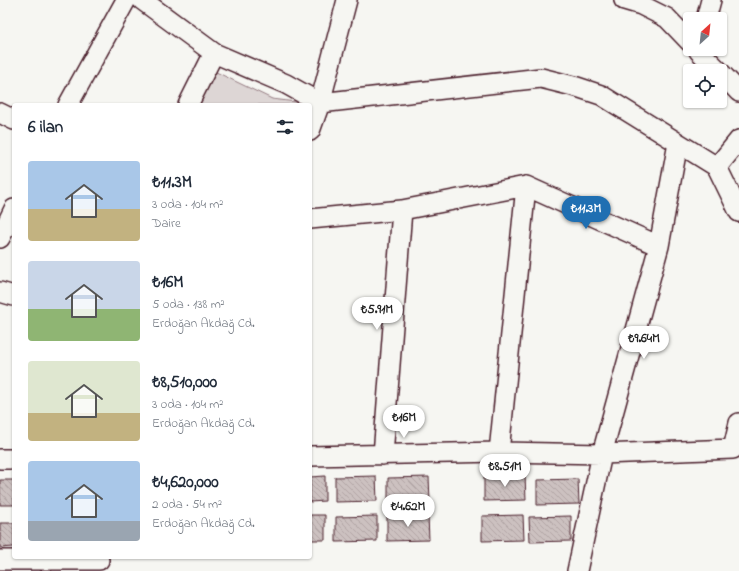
<!DOCTYPE html>
<html lang="tr">
<meta charset="utf-8">
<style>
:root{--surface:#fff;--page:#f6f6f7;--text:#1f2937;--muted:#747a83;--accent:#1f6fb2}
body{margin:0;font-family:"Indie Flower",sans-serif;background:var(--page);color:var(--text);height:100vh;display:flex;flex-direction:column;font-size:15px;white-space:nowrap}
*{box-sizing:border-box;margin:0}
p{font-size:13px;color:var(--muted)}
.icon{flex:none;width:22px;height:22px;fill:none;stroke:currentColor;stroke-width:2;stroke-linecap:round;stroke-linejoin:round}
.map{position:relative;flex:1;overflow:hidden}
.side{position:absolute;left:12px;top:103px;width:300px;height:456px;display:flex;flex-direction:column;background:var(--surface);border-radius:4px;box-shadow:0 1px 3px #0004}
.side>*{flex:none}
.needle{width:26px;rotate:27deg}
.controls{position:absolute;left:683px;top:12px;display:grid;gap:8px}
.controls a{display:grid;place-items:center;width:44px;height:44px;border-radius:4px;background:var(--surface);box-shadow:0 1px 3px #0004;font-size:20px}
.price{position:absolute;translate:-50% -34px;padding:0 9px;border-radius:14px;background:#fff;color:#222;font-size:13px;line-height:26px;filter:drop-shadow(0 1px 2px #0008)}
.price::after{content:'';position:absolute;left:50%;top:24px;width:12px;height:9px;margin-left:-6px;background:inherit;clip-path:polygon(0 0,100% 0,50% 100%)}
.price.selected{background:var(--accent);color:#fff}
ul{padding:0;list-style:none}
li{display:flex;align-items:center;gap:12px;height:100px;padding:0 16px}
li span{display:grid;place-items:center;flex:none;width:112px;height:80px;border-radius:4px;color:#555}
li>.icon{margin-inline-start:auto}
span .icon{width:48px;height:48px;fill:#fffc;stroke-width:1}
li b{font-size:17px}
h2{display:flex;justify-content:space-between;align-items:center;height:48px;padding:0 16px;font-size:17px}
.map>svg:first-child{display:block}
.park{fill:#ddd6d5;stroke:#947a80}
.building{fill:url(#building-back-hatch);stroke:#4a1f2b}
.lines{fill:none;stroke-linecap:round;stroke-linejoin:round}
.minor-casing{stroke:#4a1f2b;stroke-width:22}
.minor{stroke:#f6f6f2;stroke-width:19}
</style>
<div class="map">
<svg width="739" height="571" viewBox="0 0 739 571">
<defs>
<pattern id="building-back-hatch" width="6" height="6" patternUnits="userSpaceOnUse"><rect width="6" height="6" fill="#ccc1c0"/><path d="M-1 5l2 2M0 0l6 6M5-1l2 2" fill="none" stroke="#b1a5a5"/></pattern>
</defs>
<rect width="100%" height="100%" fill="#f6f6f2"/>
<filter id="ink" filterUnits="userSpaceOnUse"><feTurbulence type="fractalNoise" baseFrequency=".025" numOctaves="2"/><feDisplacementMap in="SourceGraphic" scale="8" xChannelSelector="R" yChannelSelector="G"/><feConvolveMatrix kernelMatrix="1 2 1 2 8 2 1 2 1" color-interpolation-filters="sRGB"/></filter>
<g filter="url(#ink)">
<path class="park" d="M 214,71 L 272,99 L 304,103 L 303,105 L 197,105 Z"/>
<path class="building" d="M 525,475 L 526,500 L 484,501 L 484,476 Z
M 325,476 L 325,501 L 310,502 L 310,477 Z
M 376,476 L 377,501 L 335,502 L 335,477 Z
M 429,477 L 430,501 L 388,503 L 388,478 Z
M 578,479 L 579,504 L 537,505 L 537,480 Z
M 0,480 L 14,480 L 14,505 L 0,505 Z
M 310,515 L 325,515 L 325,540 L 310,540 Z
M 428,515 L 429,540 L 387,541 L 387,516 Z
M 523,515 L 524,540 L 482,541 L 482,516 Z
M 377,516 L 377,541 L 336,542 L 336,517 Z
M 571,516 L 571,541 L 530,542 L 529,517 Z
M 0,523 L 14,523 L 14,547 L 0,548 Z"/>
<g class="lines">
<g class="minor-casing">
<path id="minor" d="M 142,0 L 214,53 L 286,84 L 320,103 L 541,78 L 577,87 L 601,95 L 717,167 L 739,212
M 624,0 L 641,5 L 667,18 L 690,42
M 706,19 L 711,0
M 699,51 L 719,71
M 720,72 L 739,92
M 68,105 L 126,0
M 188,105 L 214,53
M 0,113 L 14,120
M 310,131 L 320,103 L 347,0
M 717,167 L 739,140
M 526,186 L 659,246
M 310,219 L 402,210 L 526,186 L 499,452
M 0,238 L 14,209
M 0,292 L 14,296
M 383,455 L 402,210
M 310,456 L 499,452 L 602,454 L 733,449 L 739,423
M 0,459 L 14,459
M 0,560 L 99,560
M 577,571 L 602,454 L 659,246 L 678,143"/>
</g>
<use href="#minor" class="minor"/>
</g>
</g>
</svg>
<div class="controls">
<a><svg class="needle" viewBox="-14 -14 28 28"><path d="M0-13l5 13h-10z" fill="#e53935"/><path d="M0 13l5-13h-10z" fill="#747a83"/></svg></a>
<a><svg class="icon" aria-label="locate" viewBox="0 0 24 24"><circle cx="12" cy="12" r="6"/><path d="M12 2v4M12 18v4M2 12h4M18 12h4"/></svg></a>
</div>
<b class="price selected" style="left:586px;top:230px">₺11.3M</b>
<b class="price" style="left:377px;top:331px">₺5.91M</b>
<b class="price" style="left:644px;top:360px">₺9.64M</b>
<b class="price" style="left:404px;top:439px">₺16M</b>
<b class="price" style="left:505px;top:488px">₺8.51M</b>
<b class="price" style="left:408px;top:528px">₺4.62M</b>
<section class="side">
<h2>6 ilan<svg class="icon" aria-label="filters" viewBox="0 0 24 24"><path d="M4 7h16M4 17h16"/><circle cx="9" cy="7" r="2"/><circle cx="15" cy="17" r="2"/></svg></h2>
<ul>
<li><span style="background:linear-gradient(#a9c7e8 60%,#c2b280 0)"><svg class="icon" aria-label="home" viewBox="0 0 24 24"><path d="M3 11l9-7 9 7M6 9v11h12V9"/></svg></span><div><b>₺11.3M</b><p>3 oda · 104 m²</p><p>Daire</p></div></li>
<li><span style="background:linear-gradient(#c9d6e8 60%,#8fb573 0)"><svg class="icon" aria-label="home" viewBox="0 0 24 24"><path d="M3 11l9-7 9 7M6 9v11h12V9"/></svg></span><div><b>₺16M</b><p>5 oda · 138 m²</p><p>Erdoğan Akdağ Cd.</p></div></li>
<li><span style="background:linear-gradient(#dfe7d0 65%,#c2b280 0)"><svg class="icon" aria-label="home" viewBox="0 0 24 24"><path d="M3 11l9-7 9 7M6 9v11h12V9"/></svg></span><div><b>₺8,510,000</b><p>3 oda · 104 m²</p><p>Erdoğan Akdağ Cd.</p></div></li>
<li><span style="background:linear-gradient(#a9c7e8 75%,#9aa5b1 0)"><svg class="icon" aria-label="home" viewBox="0 0 24 24"><path d="M3 11l9-7 9 7M6 9v11h12V9"/></svg></span><div><b>₺4,620,000</b><p>2 oda · 54 m²</p><p>Erdoğan Akdağ Cd.</p></div></li>
</ul>
</section>
</div>
